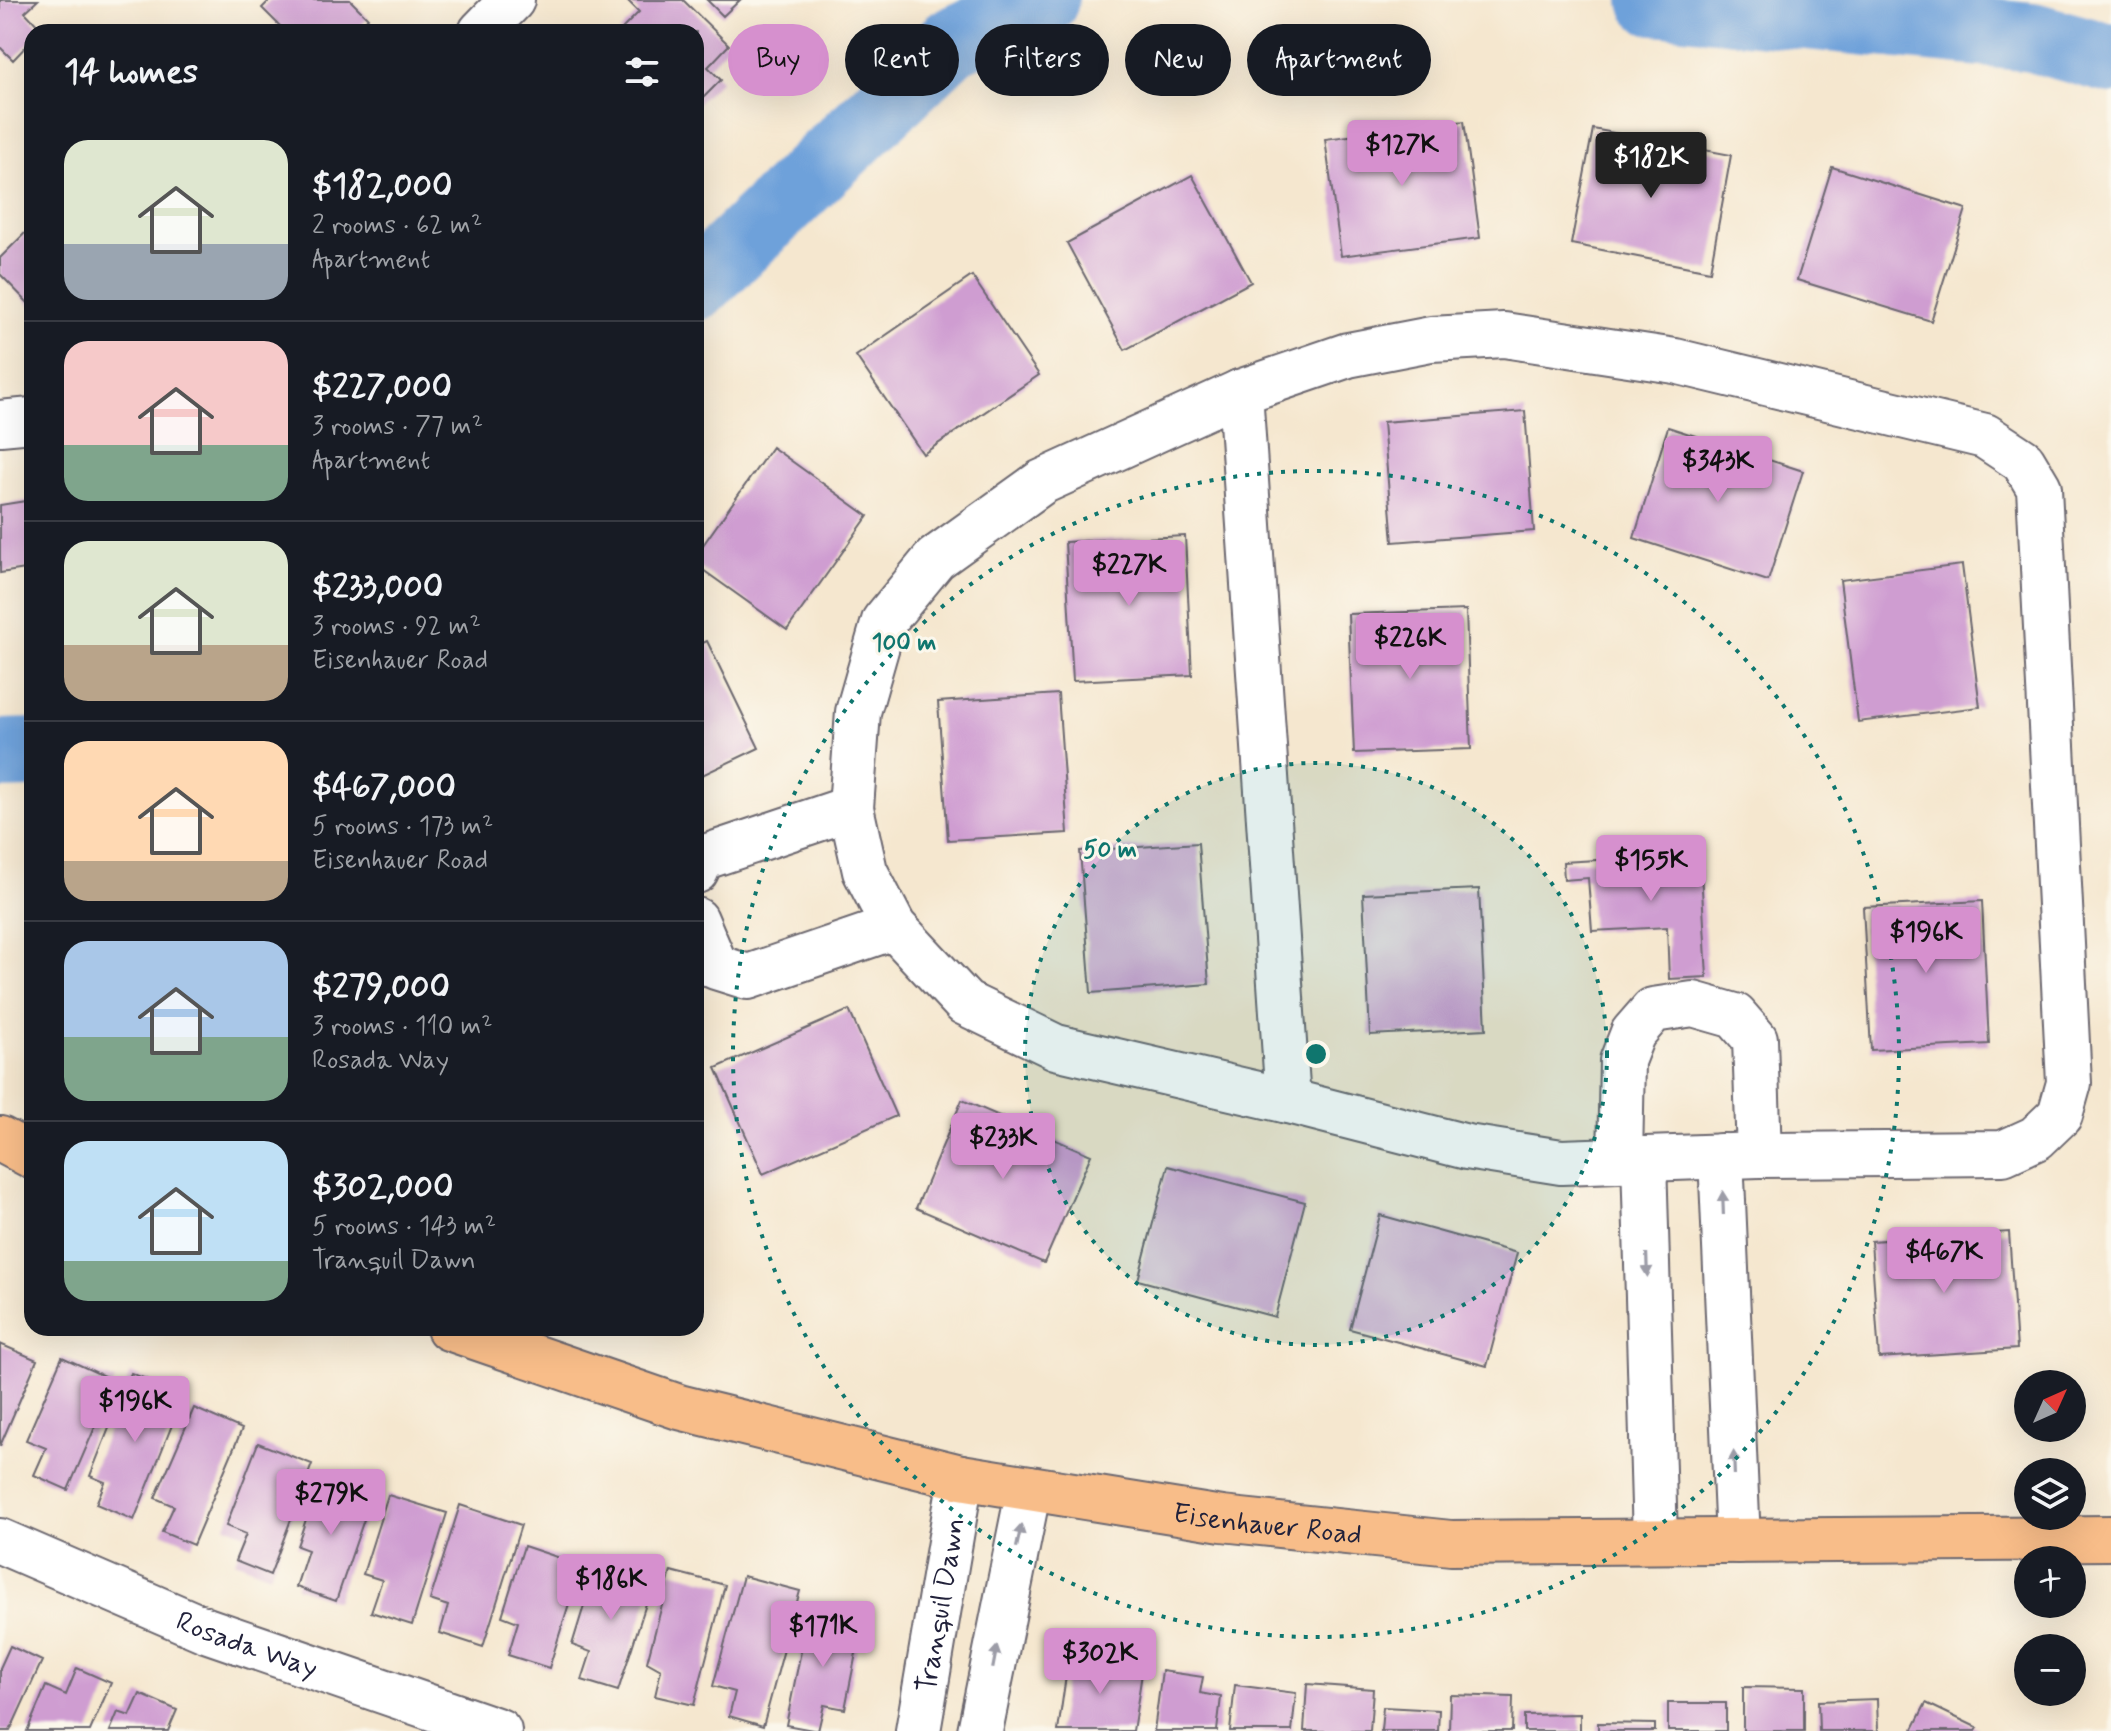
<!DOCTYPE html>
<meta charset="utf-8">
<style>
:root{--surface:#171b24;--page:#242831;--text:#f1f3f6;--muted:#9ea1a6;--line:#363941;--accent:#d690ce}
body{margin:0;font-family:Mynerve,sans-serif;background:var(--page);color:var(--text);height:100vh;display:flex;flex-direction:column;font-size:30px;white-space:nowrap}
*{box-sizing:border-box;margin:0}
p{font-size:26px;color:var(--muted)}
.icon{flex:none;width:44px;height:44px;fill:none;stroke:currentColor;stroke-width:2;stroke-linecap:round;stroke-linejoin:round}
.map{position:relative;flex:1;overflow:hidden}
.drawer{position:absolute;left:24px;top:24px;width:680px;height:1312px;display:flex;flex-direction:column;background:var(--surface);border-radius:24px;box-shadow:0 8px 32px #0002}
.drawer>*{flex:none}
.guide{position:absolute;left:728px;top:24px;width:760px;height:72px;display:flex;gap:16px}
.needle{width:52px;rotate:45deg}
.controls{position:absolute;left:2014px;top:1370px;display:grid;gap:16px}
.controls a{display:grid;place-items:center;width:72px;height:72px;border-radius:50%;background:var(--surface);box-shadow:0 8px 32px #0002;font-size:40px}
.price{position:absolute;translate:-50% -68px;padding:0 18px;border-radius:8px;background:var(--accent);color:#111;font-size:26px;line-height:52px;filter:drop-shadow(0 2px 4px #0008)}
.price::after{content:'';position:absolute;left:50%;top:48px;width:24px;height:18px;margin-left:-12px;background:inherit;clip-path:polygon(0 0,100% 0,50% 100%)}
.price.current{background:#222;color:#fff}
ul{padding:0;list-style:none}
li{display:flex;align-items:center;gap:24px;height:200px;padding:0 40px}
li+li{border-top:2px solid var(--line)}
li span{display:grid;place-items:center;flex:none;width:224px;height:160px;border-radius:24px;color:#555}
li>.icon{margin-inline-start:auto}
span .icon{width:96px;height:96px;fill:#fffc;stroke-width:1}
li b{font-size:34px}
h2{display:flex;justify-content:space-between;align-items:center;height:96px;padding:0 40px;font-size:34px}
.pill{padding:0 28px;border-radius:36px;background:var(--surface);box-shadow:0 8px 32px #0002;font-size:28px;line-height:72px}
.pill.current{background:var(--accent);color:#111}
.map>svg:first-child{display:block}
.lines{fill:none;stroke-linecap:round;stroke-linejoin:round}
.river{stroke:#6ea1da;stroke-width:70}
.building{fill:#cf9dd1}
.minor-casing{stroke:#6c676f;stroke-width:48}
.major-casing{stroke:#6c676f;stroke-width:48}
.minor{stroke:#fff;stroke-width:44}
.major{stroke:#f8bd89;stroke-width:44}
.oneway{fill:#9c9ca7}
.ring{fill:none;stroke:#0f766e;stroke-width:4;stroke-dasharray:4 8}
.labels{text-anchor:middle;stroke-width:6;stroke-linejoin:round;paint-order:stroke}
.street-label{font-size:28px;fill:#22223b;stroke:#fbf7ec}
.centre{fill:#0f766e;stroke:#fbf7ec;stroke-width:4}
.ring-label{font-size:24px;text-anchor:middle;font-weight:bold;fill:#0f766e;stroke:#fbf7ec;stroke-width:6;stroke-linejoin:round;paint-order:stroke}
</style>
<div class="map">
<svg width="2111" height="1731" viewBox="0 0 2111 1731">
<rect width="100%" height="100%" fill="#fbf7ec"/>
<filter id="ink" filterUnits="userSpaceOnUse"><feTurbulence type="fractalNoise" baseFrequency=".0125" numOctaves="2"/><feDisplacementMap in="SourceGraphic" scale="16" xChannelSelector="R" yChannelSelector="G"/><feConvolveMatrix kernelMatrix="1 2 1 2 8 2 1 2 1" color-interpolation-filters="sRGB"/></filter>
<filter id="wash" filterUnits="userSpaceOnUse"><feTurbulence type="fractalNoise" baseFrequency=".006" numOctaves="4" result="noise"/><feDisplacementMap in="SourceGraphic" scale="32" xChannelSelector="R" yChannelSelector="G"/><feGaussianBlur stdDeviation="1.8" result="paint"/><feColorMatrix in="noise" values="0 0 0 0 0 0 0 0 0 0 0 0 0 0 0 0 0 1.4 0 .05"/><feComposite in="paint" operator="in"/></filter>
<g filter="url(#wash)">
<rect width="100%" height="100%" fill="#f5e7cf"/>
<g class="lines">
<path class="river" d="M 1654,0 L 2032,37 L 2111,59
M 696,286 L 951,42 L 1044,0
M 0,754 L 32,753"/>
</g>
<g id="blocks">
<path class="building" d="M 0,0 L 38,0 L 25,12 L 42,30 L 32,32 L 32,40 L 13,60 L 0,47 Z
M 270,0 L 350,0 L 368,18 L 354,32 L 286,32 L 262,8 Z
M 627,0 L 683,0 L 729,45 L 708,67 L 721,80 L 696,105 L 696,32 L 619,32 L 639,12 Z
M 707,0 L 740,0 L 723,16 Z
M 1464,121 L 1480,238 L 1341,256 L 1325,139 Z
M 1593,129 L 1731,155 L 1710,271 L 1571,244 Z
M 1832,167 L 1966,209 L 1931,321 L 1797,280 Z
M 1192,175 L 1251,282 L 1125,350 L 1067,243 Z
M 32,226 L 32,307 L 0,274 L 0,258 Z
M 972,276 L 1039,375 L 923,454 L 856,356 Z
M 1525,411 L 1534,531 L 1393,542 L 1383,422 Z
M 1668,427 L 1803,471 L 1768,581 L 1634,538 Z
M 772,447 L 868,516 L 787,630 L 696,565 L 696,555 Z
M 32,500 L 32,568 L 0,573 L 0,505 Z
M 1185,536 L 1192,675 L 1073,681 L 1065,542 Z
M 1962,565 L 1980,707 L 1858,722 L 1840,580 Z
M 1466,610 L 1471,749 L 1354,753 L 1348,614 Z
M 707,641 L 759,748 L 696,778 L 696,646 Z
M 1058,694 L 1068,833 L 948,840 L 938,702 Z
M 1198,843 L 1209,984 L 1091,993 L 1080,851 Z
M 1700,854 L 1707,977 L 1669,979 L 1667,927 L 1592,931 L 1588,878 L 1564,880 L 1563,862 Z
M 1479,889 L 1486,1029 L 1370,1035 L 1363,894 Z
M 1982,901 L 1989,1044 L 1871,1050 L 1863,907 Z
M 849,1010 L 896,1116 L 763,1174 L 716,1068 Z
M 962,1100 L 1091,1155 L 1044,1263 L 916,1208 Z
M 1168,1166 L 1305,1202 L 1275,1317 L 1138,1280 Z
M 1380,1215 L 1517,1253 L 1487,1366 L 1350,1329 Z
M 2009,1232 L 2017,1349 L 1879,1358 L 1871,1241 Z
M 0,1344 L 37,1360 L 0,1446 Z
M 62,1357 L 115,1381 L 68,1490 L 34,1475 L 46,1448 L 26,1440 Z
M 131,1373 L 184,1395 L 134,1520 L 96,1504 L 105,1482 L 90,1476 Z
M 194,1408 L 242,1429 L 193,1545 L 162,1532 L 174,1506 L 155,1498 Z
M 258,1443 L 312,1464 L 270,1575 L 235,1561 L 246,1534 L 226,1526 Z
M 320,1478 L 372,1496 L 336,1601 L 296,1587 L 308,1550 L 297,1546 Z
M 388,1495 L 447,1513 L 412,1625 L 371,1612 L 382,1580 L 363,1574 Z
M 460,1505 L 521,1525 L 483,1647 L 440,1633 L 448,1606 L 430,1600 Z
M 524,1546 L 581,1565 L 549,1668 L 508,1655 L 518,1622 L 502,1616 Z
M 598,1560 L 654,1579 L 618,1691 L 582,1680 L 591,1652 L 572,1645 Z
M 671,1571 L 725,1585 L 694,1705 L 655,1696 L 661,1670 L 647,1662 Z
M 743,1576 L 800,1591 L 763,1726 L 729,1716 L 735,1692 L 713,1686 Z
M 809,1612 L 862,1623 L 845,1709 L 824,1705 L 818,1731 L 786,1725 Z
M 10,1646 L 42,1661 L 10,1731 L 0,1731 L 0,1668 Z
M 1069,1655 L 1143,1667 L 1133,1731 L 1058,1731 Z
M 77,1668 L 111,1683 L 90,1731 L 27,1731 L 46,1686 L 66,1695 Z
M 1162,1671 L 1203,1677 L 1200,1693 L 1221,1697 L 1217,1731 L 1154,1731 Z
M 1307,1684 L 1373,1689 L 1370,1731 L 1304,1731 Z
M 1235,1685 L 1296,1693 L 1292,1731 L 1230,1731 Z
M 1743,1687 L 1804,1688 L 1804,1731 L 1743,1731 Z
M 140,1694 L 177,1710 L 168,1731 L 110,1731 L 118,1712 L 130,1716 Z
M 1450,1695 L 1513,1697 L 1512,1731 L 1449,1731 Z
M 1877,1699 L 1878,1731 L 1819,1731 L 1818,1701 Z
M 1668,1703 L 1726,1703 L 1726,1731 L 1668,1731 Z
M 1926,1703 L 1978,1728 L 1976,1731 L 1912,1731 Z
M 1383,1707 L 1439,1710 L 1438,1731 L 1381,1731 Z
M 1580,1714 L 1580,1731 L 1524,1731 L 1524,1715 Z
M 1598,1723 L 1655,1724 L 1655,1731 L 1598,1731 Z"/>
</g>
</g>
<g filter="url(#ink)">
<use href="#blocks" fill-opacity="0" stroke="#6c676f" stroke-width="2"/>
<g class="lines">
<g class="minor-casing">
<g id="minor">
<path d="M 481,32 L 512,0"/>
<path d="M 1504,335 L 1675,361 L 1985,436 L 2023,461 L 2039,488 L 2069,1083 L 2060,1115 L 2036,1138 L 2003,1153 L 1759,1155 L 1561,1162 L 1467,1147 L 1288,1101 L 1056,1047 L 965,1003 L 894,927 L 865,871 L 851,808 L 858,712 L 884,621 L 935,559 L 1042,482 L 1240,392 L 1348,355 L 1431,339 Z"/>
<path d="M 1240,392 L 1288,1101"/>
<path d="M 0,423 L 32,420"/>
<path d="M 696,871 L 702,858 L 851,808"/>
<path d="M 696,920 L 716,967 L 748,977 L 894,927"/>
<path d="M 1721,1156 L 1738,1541"/>
<path d="M 1620,1159 L 1622,1061 L 1633,1033 L 1653,1010 L 1693,1004 L 1735,1016 L 1755,1039 L 1759,1155"/>
<path d="M 1644,1159 L 1655,1541"/>
<path id="s1" d="M 0,1541 L 206,1630 L 499,1731"/>
<path id="s2" d="M 918,1731 L 961,1477"/>
<path d="M 980,1731 L 1029,1488"/>
</g>
</g>
<g class="major-casing">
<g id="major">
<path d="M 0,1139 L 32,1156"/>
<path id="s3" d="M 449,1328 L 679,1407 L 961,1477 L 1222,1519 L 1451,1543 L 2111,1538"/>
</g>
</g>
<use href="#minor" class="minor"/>
<use href="#major" class="major"/>
</g>
<defs><path id="oneway-solid" d="M-6-.8H1V-3.2L6.5 0L1 3.2V.8H-6Z" transform="scale(2)"/></defs>
<g class="oneway">
<use href="#oneway-solid" transform="translate(1723 1203) rotate(-92)"/>
<use href="#oneway-solid" transform="translate(1647 1265) rotate(88)"/>
<use href="#oneway-solid" transform="translate(1734 1463) rotate(-92)"/>
<use href="#oneway-solid" transform="translate(1019 1536) rotate(-78)"/>
<use href="#oneway-solid" transform="translate(995 1657) rotate(-79)"/>
</g>
</g>
<circle cx="1316" cy="1054" r="291" fill="#0f766e" fill-opacity=".12"/>
<g class="ring">
<circle cx="1316" cy="1054" r="291"/>
<circle cx="1316" cy="1054" r="583"/>
</g>
<g class="labels">
<g class="street-label">
<text dy="10" stroke="none"><textPath href="#s3" startOffset="844">Eisenhauer Road</textPath></text>
<text dy="10" stroke="none"><textPath href="#s2" startOffset="128">Tranquil Dawn</textPath></text>
<text dy="10" stroke="none"><textPath href="#s1" startOffset="268">Rosada Way</textPath></text>
</g>
</g>
<circle cx="1316" cy="1054" r="12" class="centre"/>
<g class="ring-label">
<text x="904" y="650">100 m</text>
<text x="1110" y="857">50 m</text>
</g>
</svg>
<div class="controls">
<a><svg class="needle" viewBox="-14 -14 28 28"><path d="M0-13l5 13h-10z" fill="#e53935"/><path d="M0 13l5-13h-10z" fill="#9ea1a6"/></svg></a>
<a><svg class="icon" aria-label="layers" viewBox="0 0 24 24"><path d="M12 4l9 5-9 5-9-5zM3 14l9 5 9-5"/></svg></a>
<a>+</a>
<a>−</a>
</div>
<b class="price" style="left:1402px;top:188px">$127K</b>
<b class="price current" style="left:1651px;top:200px">$182K</b>
<b class="price" style="left:1718px;top:504px">$343K</b>
<b class="price" style="left:1129px;top:608px">$227K</b>
<b class="price" style="left:1410px;top:681px">$226K</b>
<b class="price" style="left:1651px;top:903px">$155K</b>
<b class="price" style="left:1926px;top:975px">$196K</b>
<b class="price" style="left:1003px;top:1181px">$233K</b>
<b class="price" style="left:1944px;top:1295px">$467K</b>
<b class="price" style="left:135px;top:1444px">$196K</b>
<b class="price" style="left:331px;top:1537px">$279K</b>
<b class="price" style="left:611px;top:1622px">$186K</b>
<b class="price" style="left:823px;top:1669px">$171K</b>
<b class="price" style="left:1100px;top:1696px">$302K</b>
<div class="guide">
<a class="pill current">Buy</a>
<a class="pill">Rent</a>
<a class="pill">Filters</a>
<a class="pill">New</a>
<a class="pill">Apartment</a>
</div>
<section class="drawer">
<h2>14 homes<svg class="icon" aria-label="filters" viewBox="0 0 24 24"><path d="M4 7h16M4 17h16"/><circle cx="9" cy="7" r="2"/><circle cx="15" cy="17" r="2"/></svg></h2>
<ul>
<li><span style="background:linear-gradient(#dfe7d0 65%,#9aa5b1 0)"><svg class="icon" aria-label="home" viewBox="0 0 24 24"><path d="M3 11l9-7 9 7M6 9v11h12V9"/></svg></span><div><b>$182,000</b><p>2 rooms · 62 m²</p><p>Apartment</p></div></li>
<li><span style="background:linear-gradient(#f6c9c9 65%,#7fa58c 0)"><svg class="icon" aria-label="home" viewBox="0 0 24 24"><path d="M3 11l9-7 9 7M6 9v11h12V9"/></svg></span><div><b>$227,000</b><p>3 rooms · 77 m²</p><p>Apartment</p></div></li>
<li><span style="background:linear-gradient(#dfe7d0 65%,#b9a48a 0)"><svg class="icon" aria-label="home" viewBox="0 0 24 24"><path d="M3 11l9-7 9 7M6 9v11h12V9"/></svg></span><div><b>$233,000</b><p>3 rooms · 92 m²</p><p>Eisenhauer Road</p></div></li>
<li><span style="background:linear-gradient(#ffd9b3 75%,#b9a48a 0)"><svg class="icon" aria-label="home" viewBox="0 0 24 24"><path d="M3 11l9-7 9 7M6 9v11h12V9"/></svg></span><div><b>$467,000</b><p>5 rooms · 173 m²</p><p>Eisenhauer Road</p></div></li>
<li><span style="background:linear-gradient(#a9c7e8 60%,#7fa58c 0)"><svg class="icon" aria-label="home" viewBox="0 0 24 24"><path d="M3 11l9-7 9 7M6 9v11h12V9"/></svg></span><div><b>$279,000</b><p>3 rooms · 110 m²</p><p>Rosada Way</p></div></li>
<li><span style="background:linear-gradient(#bfe0f5 75%,#7fa58c 0)"><svg class="icon" aria-label="home" viewBox="0 0 24 24"><path d="M3 11l9-7 9 7M6 9v11h12V9"/></svg></span><div><b>$302,000</b><p>5 rooms · 143 m²</p><p>Tranquil Dawn</p></div></li>
</ul>
</section>
</div>
